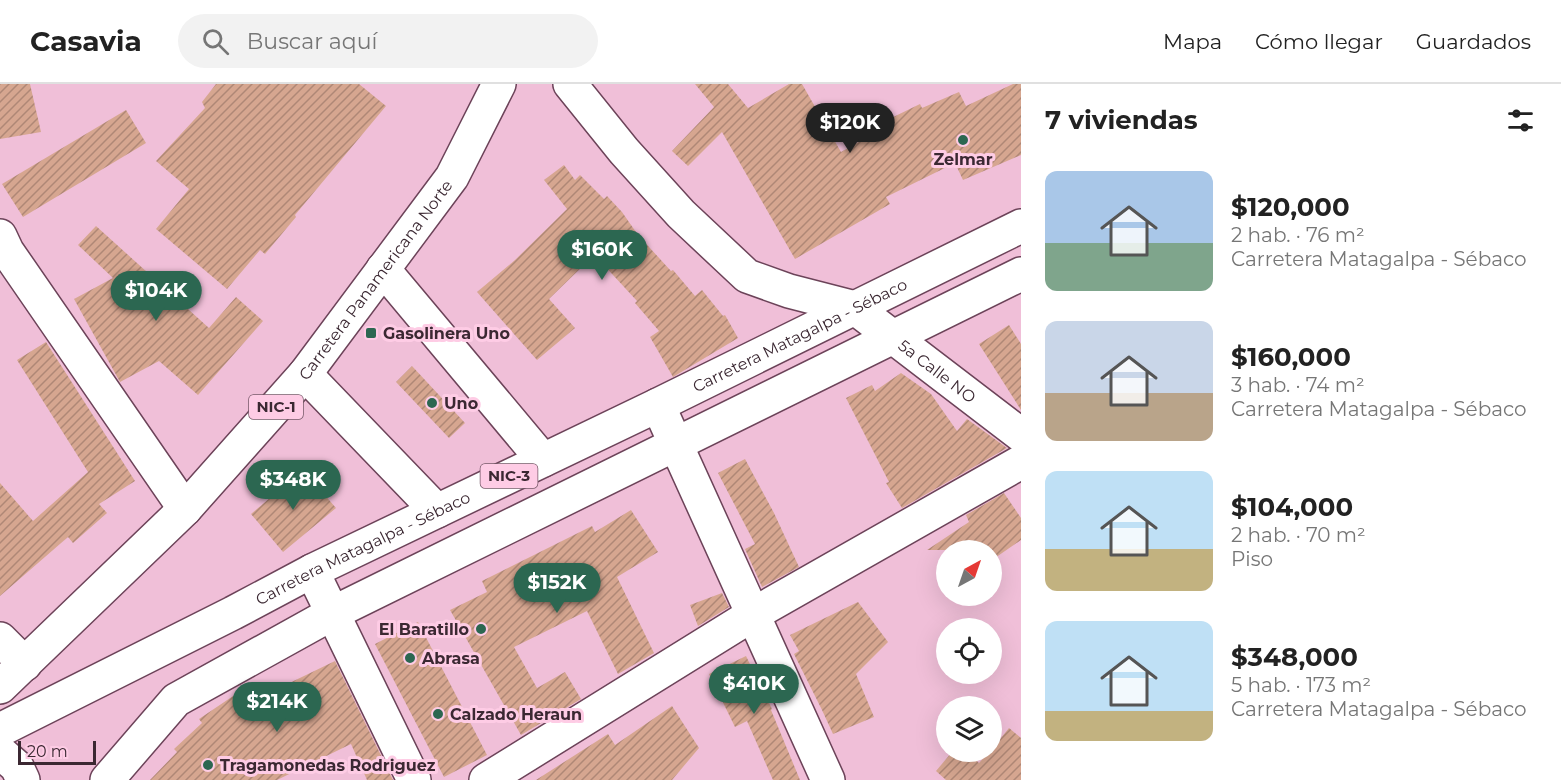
<!DOCTYPE html>
<html lang="es">
<meta charset="utf-8">
<style>
:root{--surface:#fff;--page:#f2f2f2;--text:#222;--muted:#767676;--line:#e0e0e0;--accent:#2c6751}
body{margin:0;font-family:Montserrat,sans-serif;background:var(--page);color:var(--text);height:100vh;display:flex;flex-direction:column;font-size:22px;white-space:nowrap}
*{box-sizing:border-box;margin:0}
p{font-size:20px;color:var(--muted)}
.icon{flex:none;width:33px;height:33px;fill:none;stroke:currentColor;stroke-width:2;stroke-linecap:round;stroke-linejoin:round}
.map{position:relative;flex:1;overflow:hidden}
.drawer{display:flex;flex-direction:column;background:var(--surface);width:540px}
.drawer>*{flex:none}
.needle{width:39px;rotate:40deg}
.buttons{position:absolute;left:936px;top:456px;display:grid;gap:12px}
.buttons a{display:grid;place-items:center;width:66px;height:66px;border-radius:50%;background:var(--surface);box-shadow:0 6px 24px #0002;font-size:30px}
.scale{position:absolute;left:18px;bottom:15px;width:78px;box-sizing:border-box;padding-left:6px;border:3px solid #3b2832;border-top:0;font-size:16px;line-height:21px;white-space:nowrap;color:#3b2832;-webkit-text-stroke:4px #fecce5;paint-order:stroke}
.price{position:absolute;translate:-50% -51px;padding:0 14px;border-radius:21px;background:var(--accent);color:#fff;font-size:20px;line-height:39px;filter:drop-shadow(0 2px 3px #0008)}
.price::after{content:'';position:absolute;left:50%;top:36px;width:18px;height:14px;margin-left:-9px;background:inherit;clip-path:polygon(0 0,100% 0,50% 100%)}
.price.selected{background:#222;color:#fff}
ul{padding:0;list-style:none}
li{display:flex;align-items:center;gap:18px;height:150px;padding:0 24px}
li span{display:grid;place-items:center;flex:none;width:168px;height:120px;border-radius:12px;color:#555}
li>.icon{margin-inline-start:auto}
span .icon{width:72px;height:72px;fill:#fffc;stroke-width:1}
li b{font-size:26px}
h2{display:flex;justify-content:space-between;align-items:center;height:72px;padding:0 24px;font-size:26px}
header{display:flex;align-items:center;gap:36px;box-sizing:border-box;height:84px;padding:0 30px;background:var(--surface);border-bottom:2px solid var(--line)}
header strong{font-size:28px}
nav{display:flex;gap:33px;margin-inline-start:auto;font-size:21px}
.search{width:420px;height:54px;background:var(--page);display:flex;align-items:center;gap:15px;box-sizing:border-box;padding:0 21px;border-radius:33px;color:var(--muted);font-size:22px}
main{display:flex;flex:1;min-height:0}
.map>svg:first-child{display:block}
.building{fill:url(#building-hatch)}
.lines{fill:none;stroke-linecap:round;stroke-linejoin:round}
.minor-casing{stroke:#6c4359;stroke-width:36}
.major-casing{stroke:#6c4359;stroke-width:36}
.highway-casing{stroke:#6c4359;stroke-width:36}
.minor{stroke:#fff;stroke-width:33}
.major{stroke:#fff;stroke-width:33}
.highway{stroke:#fff;stroke-width:33}
.poi-dot{fill:#2c6751;stroke:#fecce5;stroke-width:2}
.labels{text-anchor:middle;stroke-width:6;stroke-linejoin:round;paint-order:stroke}
.shield{fill:#fecce5;stroke:#765968;stroke-width:1.5}
.shield-label{font-size:15px;font-weight:bold;fill:#3b2832}
.poi-label{font-size:16px;font-weight:bold;fill:#3b2832;stroke:#fecce5;text-anchor:start}
.street-label{font-size:16px;fill:#3b2832;stroke:#fecce5}
</style>
<header>
<strong>Casavia</strong>
<div class="search"><svg class="icon" aria-label="search" viewBox="0 0 24 24"><circle cx="10" cy="10" r="6"/><path d="M15 15l6 6"/></svg>Buscar aquí</div>
<nav><a>Mapa</a><a>Cómo llegar</a><a>Guardados</a></nav>
</header>
<main>
<div class="map">
<svg width="1021" height="696" viewBox="0 0 1021 696">
<defs>
<pattern id="building-hatch" width="6" height="6" patternUnits="userSpaceOnUse" patternTransform="scale(1.5)"><rect width="6" height="6" fill="#d6a690"/><path d="M-1 1l2-2M0 6l6-6M5 7l2-2" fill="none" stroke="#af8776"/></pattern>
</defs>
<rect width="100%" height="100%" fill="#f0bfd8"/>
<path class="building" d="M 0,0 L 30,0 L 41,48 L 0,55 Z
M 216,0 L 359,0 L 386,22 L 295,131 L 296,133 L 265,170 L 260,166 L 227,205 L 156,145 L 189,105 L 156,77 L 205,24 L 202,18 Z
M 695,0 L 728,0 L 748,24 L 789,0 L 802,0 L 841,68 L 883,44 L 881,39 L 920,20 L 922,24 L 959,8 L 966,22 L 1013,0 L 1021,0 L 1021,71 L 963,96 L 955,79 L 886,113 L 890,120 L 795,175 L 722,48 L 688,82 L 672,67 L 714,23 Z
M 126,26 L 146,59 L 23,133 L 2,100 Z
M 564,81 L 575,96 L 580,91 L 604,115 L 607,112 L 622,128 L 638,151 L 671,187 L 673,186 L 695,212 L 702,206 L 723,232 L 725,231 L 738,254 L 673,293 L 650,253 L 659,247 L 635,219 L 637,217 L 601,178 L 594,182 L 589,176 L 549,215 L 575,244 L 537,276 L 477,208 L 515,176 L 567,125 L 544,96 Z
M 96,142 L 209,244 L 236,213 L 263,237 L 198,311 L 159,277 L 120,298 L 74,215 L 113,194 L 78,161 Z
M 1009,241 L 1021,260 L 1021,326 L 979,260 Z
M 46,258 L 135,397 L 99,420 L 107,429 L 73,459 L 68,453 L 0,512 L 0,399 L 33,437 L 88,388 L 17,276 Z
M 412,282 L 465,339 L 449,354 L 396,298 Z
M 901,289 L 931,310 L 957,347 L 967,335 L 1007,364 L 902,424 L 886,399 L 889,398 L 846,314 L 872,301 L 875,307 Z
M 745,375 L 774,429 L 799,483 L 762,503 L 745,465 L 755,460 L 718,389 Z
M 303,386 L 336,424 L 283,468 L 251,430 Z
M 1004,409 L 1021,434 L 1021,456 L 992,476 L 992,466 L 927,466 L 969,438 L 966,431 Z
M 631,426 L 658,468 L 617,493 L 654,569 L 618,590 L 587,527 L 514,563 L 537,604 L 565,588 L 581,615 L 521,651 L 450,526 L 487,508 L 482,497 L 592,442 L 595,448 Z
M 722,509 L 729,523 L 698,542 L 690,521 Z
M 858,518 L 888,558 L 856,590 L 874,633 L 833,650 L 822,626 L 794,570 L 799,567 L 790,551 Z
M 418,538 L 487,671 L 444,693 L 375,560 Z
M 746,572 L 772,625 L 771,626 L 800,696 L 773,696 L 747,637 L 735,643 L 709,590 Z
M 335,577 L 393,696 L 367,696 L 351,660 L 277,696 L 150,696 L 177,668 L 174,665 L 202,639 L 199,635 L 245,604 L 250,612 L 271,599 L 275,606 Z
M 672,622 L 699,664 L 672,696 L 536,696 L 608,650 L 615,661 Z
M 1009,644 L 1021,654 L 1021,696 L 946,696 L 936,687 L 952,668 L 967,668 L 979,679 L 989,668 L 992,668 L 992,665 Z"/>
<g class="lines">
<g class="minor-casing">
<g id="minor">
<path id="s1" d="M 570,0 L 624,67 L 681,130 L 747,192 L 789,207 L 855,224 L 1021,351"/>
<path d="M 0,152 L 7,167 L 185,425"/>
<path d="M 383,185 L 543,376"/>
<path d="M 305,290 L 437,427"/>
<path d="M 658,321 L 828,696"/>
<path d="M 312,487 L 414,696"/>
<path d="M 0,555 L 25,580"/>
<path d="M 0,668 L 17,683 L 23,696"/>
<path d="M 107,696 L 176,616 L 333,529 L 1021,190"/>
<path d="M 486,696 L 752,531 L 1021,378"/>
</g>
</g>
<g class="major-casing">
<g id="major">
<path id="s2" d="M 0,646 L 233,529 L 312,487 L 658,321 L 1021,142"/>
</g>
</g>
<g class="highway-casing">
<g id="highway">
<path id="s3" d="M 0,603 L 185,425 L 305,290 L 452,93 L 499,0"/>
</g>
</g>
<use href="#minor" class="minor"/>
<use href="#major" class="major"/>
<use href="#highway" class="highway"/>
</g>
<g class="poi-dot">
<circle cx="963" cy="56" r="6"/>
<rect x="365" y="243" width="12" height="12" rx="3"/>
<circle cx="432" cy="319" r="6"/>
<circle cx="481" cy="545" r="6"/>
<circle cx="410" cy="574" r="6"/>
<circle cx="438" cy="630" r="6"/>
<circle cx="208" cy="681" r="6"/>
</g>
<g class="labels">
<g class="shield">
<rect x="249" y="311" width="54" height="24" rx="4.5"/>
<rect x="480.5" y="380" width="57" height="24" rx="4.5"/>
</g>
<g class="shield-label">
<text x="276" y="328">NIC-1</text>
<text x="509" y="397">NIC-3</text>
</g>
<g class="poi-label">
<text x="963" y="81" text-anchor="middle">Zelmar</text>
<text x="383" y="255">Gasolinera Uno</text>
<text x="444" y="325">Uno</text>
<text x="469" y="551" text-anchor="end">El Baratillo</text>
<text x="422" y="580">Abrasa</text>
<text x="450" y="636">Calzado Heraun</text>
<text x="220" y="687">Tragamonedas Rodriguez</text>
</g>
<g class="street-label">
<text dy="6" stroke="none"><textPath href="#s3" startOffset="555">Carretera Panamericana Norte</textPath></text>
<text dy="6" stroke="none"><textPath href="#s2" startOffset="892">Carretera Matagalpa - Sébaco</textPath></text>
<text dy="6" stroke="none"><textPath href="#s1" startOffset="478">5a Calle NO</textPath></text>
<text dy="6" stroke="none"><textPath href="#s2" startOffset="406">Carretera Matagalpa - Sébaco</textPath></text>
</g>
</g>
</svg>
<div class="buttons">
<a><svg class="needle" viewBox="-14 -14 28 28"><path d="M0-13l5 13h-10z" fill="#e53935"/><path d="M0 13l5-13h-10z" fill="#767676"/></svg></a>
<a><svg class="icon" aria-label="locate" viewBox="0 0 24 24"><circle cx="12" cy="12" r="6"/><path d="M12 2v4M12 18v4M2 12h4M18 12h4"/></svg></a>
<a><svg class="icon" aria-label="layers" viewBox="0 0 24 24"><path d="M12 4l9 5-9 5-9-5zM3 14l9 5 9-5"/></svg></a>
</div>
<div class="scale">20 m</div>
<b class="price selected" style="left:850px;top:70px">$120K</b>
<b class="price" style="left:602px;top:197px">$160K</b>
<b class="price" style="left:156px;top:238px">$104K</b>
<b class="price" style="left:293px;top:427px">$348K</b>
<b class="price" style="left:557px;top:530px">$152K</b>
<b class="price" style="left:754px;top:631px">$410K</b>
<b class="price" style="left:277px;top:649px">$214K</b>
</div>
<section class="drawer">
<h2>7 viviendas<svg class="icon" aria-label="filters" viewBox="0 0 24 24"><path d="M4 7h16M4 17h16"/><circle cx="9" cy="7" r="2"/><circle cx="15" cy="17" r="2"/></svg></h2>
<ul>
<li><span style="background:linear-gradient(#a9c7e8 60%,#7fa58c 0)"><svg class="icon" aria-label="home" viewBox="0 0 24 24"><path d="M3 11l9-7 9 7M6 9v11h12V9"/></svg></span><div><b>$120,000</b><p>2 hab. · 76 m²</p><p>Carretera Matagalpa - Sébaco</p></div></li>
<li><span style="background:linear-gradient(#c9d6e8 60%,#b9a48a 0)"><svg class="icon" aria-label="home" viewBox="0 0 24 24"><path d="M3 11l9-7 9 7M6 9v11h12V9"/></svg></span><div><b>$160,000</b><p>3 hab. · 74 m²</p><p>Carretera Matagalpa - Sébaco</p></div></li>
<li><span style="background:linear-gradient(#bfe0f5 65%,#c2b280 0)"><svg class="icon" aria-label="home" viewBox="0 0 24 24"><path d="M3 11l9-7 9 7M6 9v11h12V9"/></svg></span><div><b>$104,000</b><p>2 hab. · 70 m²</p><p>Piso</p></div></li>
<li><span style="background:linear-gradient(#bfe0f5 75%,#c2b280 0)"><svg class="icon" aria-label="home" viewBox="0 0 24 24"><path d="M3 11l9-7 9 7M6 9v11h12V9"/></svg></span><div><b>$348,000</b><p>5 hab. · 173 m²</p><p>Carretera Matagalpa - Sébaco</p></div></li>
</ul>
</section>
</main>
